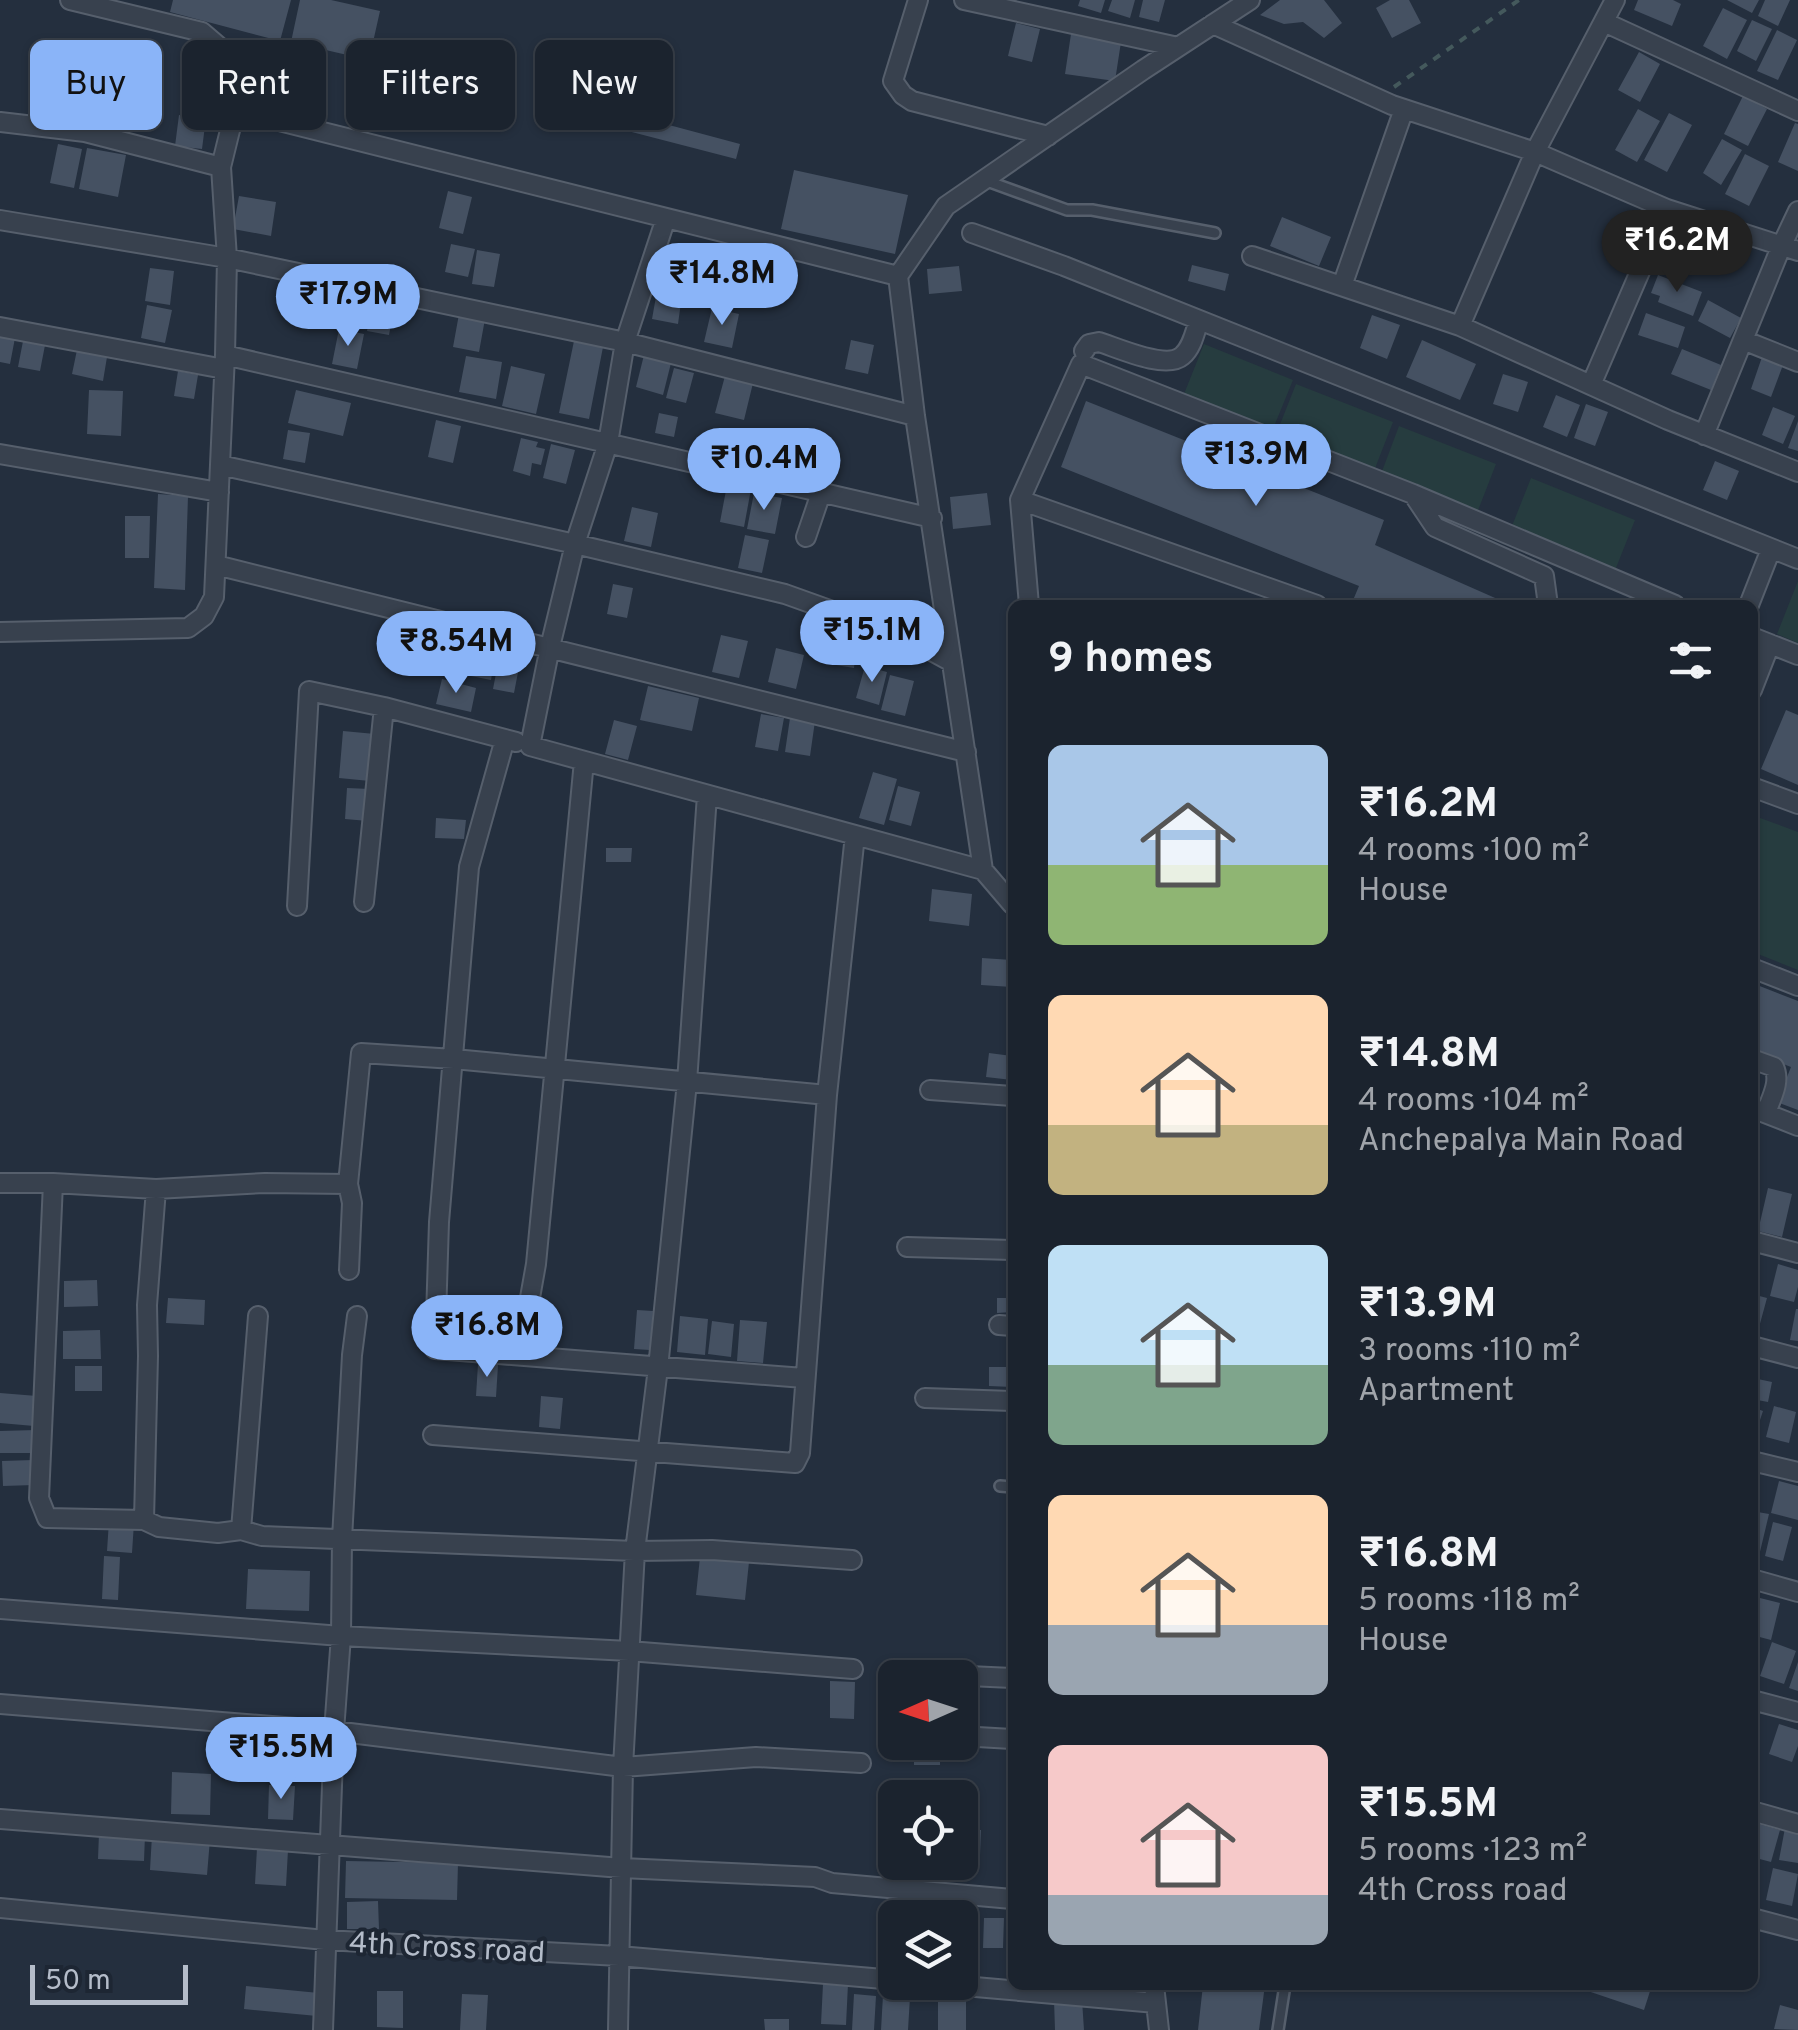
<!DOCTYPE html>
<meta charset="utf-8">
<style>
:root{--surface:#1b232e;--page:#242b36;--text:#f1f3f6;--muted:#a0a4aa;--line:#39404a;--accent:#8ab4f8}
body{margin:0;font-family:Overpass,sans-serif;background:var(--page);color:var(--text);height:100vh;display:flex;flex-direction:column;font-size:38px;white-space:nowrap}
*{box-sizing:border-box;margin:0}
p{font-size:32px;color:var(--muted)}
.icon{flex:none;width:55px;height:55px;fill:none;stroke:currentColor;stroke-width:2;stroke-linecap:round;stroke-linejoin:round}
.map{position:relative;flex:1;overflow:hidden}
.panel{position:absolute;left:1008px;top:600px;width:750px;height:1390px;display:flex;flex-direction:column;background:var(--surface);border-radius:15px;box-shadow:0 2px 8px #0004,0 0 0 2px var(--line)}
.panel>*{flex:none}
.top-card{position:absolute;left:30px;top:40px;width:828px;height:90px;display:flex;gap:20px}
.needle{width:65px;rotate:267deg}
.controls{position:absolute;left:878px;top:1660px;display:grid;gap:20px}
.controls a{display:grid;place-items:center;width:100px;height:100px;border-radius:15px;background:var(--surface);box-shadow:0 2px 8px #0004,0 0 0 2px var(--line);font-size:50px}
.scale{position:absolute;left:30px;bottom:25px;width:158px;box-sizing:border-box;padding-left:10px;border:5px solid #b4bcc9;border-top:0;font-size:28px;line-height:35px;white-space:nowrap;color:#b4bcc9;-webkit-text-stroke:8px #1d2633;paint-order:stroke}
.price{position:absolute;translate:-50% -85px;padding:0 22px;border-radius:35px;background:var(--accent);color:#111;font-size:32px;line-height:65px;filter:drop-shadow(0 2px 5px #0008)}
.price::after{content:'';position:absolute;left:50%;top:60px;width:30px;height:22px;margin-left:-15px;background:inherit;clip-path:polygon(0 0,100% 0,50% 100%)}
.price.selected{background:#222;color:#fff}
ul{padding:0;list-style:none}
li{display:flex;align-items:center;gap:30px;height:250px;padding:0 40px}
li span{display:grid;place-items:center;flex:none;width:280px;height:200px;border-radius:15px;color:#555}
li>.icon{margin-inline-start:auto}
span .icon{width:120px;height:120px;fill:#fffc;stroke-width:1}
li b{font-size:42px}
h2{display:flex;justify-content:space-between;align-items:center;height:120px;padding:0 40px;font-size:42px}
.pill{padding:0 35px;border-radius:15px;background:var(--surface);box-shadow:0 2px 8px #0004,0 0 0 2px var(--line);font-size:35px;line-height:90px}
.pill.selected{background:var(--accent);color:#111}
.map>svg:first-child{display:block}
.green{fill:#263c3f}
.building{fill:#455162}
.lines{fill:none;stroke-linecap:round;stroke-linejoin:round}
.lane-casing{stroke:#565f6c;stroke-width:14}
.street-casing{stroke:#565f6c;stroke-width:22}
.path{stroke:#44595c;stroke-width:4;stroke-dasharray:8 8;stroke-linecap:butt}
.lane{stroke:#38414e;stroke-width:9}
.street{stroke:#38414e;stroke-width:18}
.labels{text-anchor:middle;stroke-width:8;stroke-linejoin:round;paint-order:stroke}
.street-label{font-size:30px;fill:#b4bcc9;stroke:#1d2633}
</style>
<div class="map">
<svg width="1798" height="2030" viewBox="0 0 1798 2030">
<rect width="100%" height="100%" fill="#242f3e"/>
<path class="green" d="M 1204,344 L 1293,380 L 1273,429 L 1184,394 Z
M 1296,384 L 1393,422 L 1374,471 L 1277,432 Z
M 1399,426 L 1496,464 L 1477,513 L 1381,474 Z
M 1531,478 L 1635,520 L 1614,573 L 1510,531 Z
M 1798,581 L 1798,643 L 1777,634 Z
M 1752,815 L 1798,832 L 1798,970 L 1753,952 Z"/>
<path class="building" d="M 173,0 L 291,0 L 280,41 L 170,12 Z
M 300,0 L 331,0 L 380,11 L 369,60 L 291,42 Z
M 1080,0 L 1105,0 L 1101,13 L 1078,6 Z
M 1112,0 L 1135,0 L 1130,18 L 1108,11 Z
M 1143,0 L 1165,0 L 1159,22 L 1139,17 Z
M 1280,0 L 1324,0 L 1342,23 L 1324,38 L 1303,22 L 1284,24 L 1260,15 Z
M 1390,0 L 1409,0 L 1421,23 L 1392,38 L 1376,8 Z
M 1638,0 L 1673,0 L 1681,4 L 1672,26 L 1634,10 Z
M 1727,0 L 1759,0 L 1752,13 Z
M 1765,0 L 1790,0 L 1778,26 L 1758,16 Z
M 1723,8 L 1747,20 L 1727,59 L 1703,46 Z
M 1752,20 L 1772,29 L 1756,61 L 1737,51 Z
M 1016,23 L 1040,29 L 1032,62 L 1008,56 Z
M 1777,30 L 1797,40 L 1778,80 L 1757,71 Z
M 1071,34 L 1121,42 L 1115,81 L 1065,74 Z
M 1639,52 L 1660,64 L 1640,102 L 1618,90 Z
M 1743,96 L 1767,109 L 1748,146 L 1724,134 Z
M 1638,109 L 1660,121 L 1637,162 L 1615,150 Z
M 1669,113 L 1692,125 L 1667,172 L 1644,160 Z
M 628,114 L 740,144 L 736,159 L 624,130 Z
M 179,115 L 206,118 L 202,149 L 175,146 Z
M 1795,123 L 1798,124 L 1798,171 L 1778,162 Z
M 1722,139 L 1742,150 L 1721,185 L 1703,173 Z
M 58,144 L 82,149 L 74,188 L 50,183 Z
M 87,148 L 126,155 L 118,197 L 79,189 Z
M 1745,154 L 1769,166 L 1749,206 L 1725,194 Z
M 794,170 L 908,195 L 895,254 L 781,229 Z
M 448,191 L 472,197 L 463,234 L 439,228 Z
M 239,196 L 276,202 L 271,236 L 233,229 Z
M 1282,217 L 1331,237 L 1319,266 L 1270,246 Z
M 451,244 L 475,249 L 468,277 L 445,272 Z
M 477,250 L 500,254 L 494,287 L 472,284 Z
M 1192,265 L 1229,274 L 1225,291 L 1188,281 Z
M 959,266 L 962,291 L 929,294 L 927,269 Z
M 150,268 L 174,271 L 170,305 L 145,301 Z
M 1658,275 L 1702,292 L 1693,316 L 1658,302 L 1660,296 L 1651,293 Z
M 657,291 L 682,295 L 678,324 L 652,319 Z
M 374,295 L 380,296 L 380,300 L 395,303 L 389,335 L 367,331 Z
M 1708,300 L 1741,318 L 1730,338 L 1698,321 Z
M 147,305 L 172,310 L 165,343 L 141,338 Z
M 712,308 L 739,314 L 732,348 L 704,342 Z
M 312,309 L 338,314 L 336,326 L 310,321 Z
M 1646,313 L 1685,327 L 1678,348 L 1638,335 Z
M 459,314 L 485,319 L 479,352 L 453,347 Z
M 1372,315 L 1400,325 L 1387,359 L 1360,348 Z
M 339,329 L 364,334 L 357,369 L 332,364 Z
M 0,335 L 15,338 L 10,364 L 0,362 Z
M 24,336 L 46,340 L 40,371 L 18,367 Z
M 851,340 L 874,345 L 868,374 L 845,369 Z
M 1422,340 L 1476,364 L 1460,400 L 1406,377 Z
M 574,341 L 603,347 L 589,419 L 559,413 Z
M 78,345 L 108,351 L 103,381 L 72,374 Z
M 1682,349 L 1721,365 L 1711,390 L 1671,374 Z
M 644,355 L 671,363 L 663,395 L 636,387 Z
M 466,356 L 502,362 L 496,399 L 459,392 Z
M 1762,357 L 1783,365 L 1771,397 L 1751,389 Z
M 511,366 L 545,374 L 536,414 L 502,406 Z
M 674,368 L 694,373 L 686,403 L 666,398 Z
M 178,371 L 198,375 L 194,399 L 174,396 Z
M 1503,374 L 1528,382 L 1518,412 L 1493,404 Z
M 725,376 L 753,383 L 744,420 L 715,413 Z
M 89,390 L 123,391 L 121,436 L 87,434 Z
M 296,390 L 351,403 L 343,436 L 288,423 Z
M 1556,395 L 1580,405 L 1567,437 L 1543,427 Z
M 1086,401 L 1384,520 L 1375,545 L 1511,605 L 1351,605 L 1359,586 L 1061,467 Z
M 1586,404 L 1608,412 L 1595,446 L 1574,438 Z
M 1773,407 L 1795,416 L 1783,444 L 1762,435 Z
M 659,413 L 678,417 L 674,437 L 655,433 Z
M 436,420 L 461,426 L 453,463 L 428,457 Z
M 1798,421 L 1798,451 L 1788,448 Z
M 288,430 L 310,433 L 305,463 L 283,459 Z
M 773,431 L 798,438 L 789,472 L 764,465 Z
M 521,438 L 538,442 L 536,447 L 545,449 L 541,465 L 532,463 L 530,476 L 513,471 Z
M 551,444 L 575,450 L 566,484 L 543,478 Z
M 1715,461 L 1739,471 L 1727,500 L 1703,490 Z
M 727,485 L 751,489 L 744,527 L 720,522 Z
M 754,493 L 782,498 L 775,534 L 747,529 Z
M 987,493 L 991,525 L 953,529 L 950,497 Z
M 158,494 L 188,496 L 185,590 L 154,588 Z
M 632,507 L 658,513 L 651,547 L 624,541 Z
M 125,516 L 150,516 L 149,558 L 125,558 Z
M 745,535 L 769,540 L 762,573 L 738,568 Z
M 613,584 L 633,588 L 627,618 L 607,614 Z
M 721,635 L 748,641 L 739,678 L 712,672 Z
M 834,639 L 857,643 L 854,668 L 830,664 Z
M 466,645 L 496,650 L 491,680 L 461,674 Z
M 776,648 L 804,655 L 796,689 L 768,682 Z
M 499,658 L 520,662 L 514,693 L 493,689 Z
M 865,666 L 887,672 L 879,705 L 856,698 Z
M 890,675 L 914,681 L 905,716 L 881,710 Z
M 442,679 L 476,688 L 471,712 L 436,704 Z
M 648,686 L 699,698 L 692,731 L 640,720 Z
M 1786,710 L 1798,715 L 1798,785 L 1761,769 Z
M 761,714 L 784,718 L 778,751 L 755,747 Z
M 790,718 L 815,721 L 810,756 L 785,752 Z
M 614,720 L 637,726 L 628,760 L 605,754 Z
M 343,731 L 375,734 L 370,781 L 339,778 Z
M 873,772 L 897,779 L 884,825 L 859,818 Z
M 898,786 L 920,792 L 911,826 L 889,820 Z
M 347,788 L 370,789 L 368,821 L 345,819 Z
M 436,818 L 466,820 L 464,839 L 435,838 Z
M 606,848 L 632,848 L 631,862 L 606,862 Z
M 932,889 L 972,894 L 969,926 L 929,921 Z
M 982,958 L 1012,960 L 1012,987 L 981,985 Z
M 1752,983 L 1798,1001 L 1798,1110 L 1777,1102 L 1791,1067 L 1752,1052 Z
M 989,1053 L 1012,1056 L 1012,1080 L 986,1077 Z
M 1768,1188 L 1792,1194 L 1782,1237 L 1758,1231 Z
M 1778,1264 L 1798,1270 L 1798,1287 L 1794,1302 L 1770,1296 Z
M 97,1280 L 98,1306 L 64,1307 L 64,1281 Z
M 1752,1294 L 1767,1298 L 1758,1331 L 1752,1330 Z
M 168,1298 L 205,1300 L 204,1325 L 166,1323 Z
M 997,1298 L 1012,1298 L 1012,1312 L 997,1313 Z
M 1796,1309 L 1798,1309 L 1798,1341 L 1790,1340 Z
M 637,1310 L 653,1311 L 650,1350 L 634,1349 Z
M 680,1316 L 708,1319 L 705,1355 L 677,1352 Z
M 740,1320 L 767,1322 L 763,1363 L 737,1361 Z
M 712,1321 L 734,1324 L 731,1357 L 708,1354 Z
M 100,1330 L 101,1359 L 63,1359 L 63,1331 Z
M 478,1364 L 498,1365 L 496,1397 L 476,1396 Z
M 75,1366 L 102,1366 L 102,1391 L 75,1391 Z
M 989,1367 L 1012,1367 L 1012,1387 L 989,1386 Z
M 1753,1378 L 1772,1382 L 1768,1402 L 1752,1399 Z
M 0,1393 L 37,1396 L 34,1426 L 0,1423 Z
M 541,1396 L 563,1398 L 560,1429 L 539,1427 Z
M 1774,1406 L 1796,1412 L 1789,1443 L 1766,1437 Z
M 1752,1407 L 1763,1411 L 1753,1441 L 1752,1441 Z
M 36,1430 L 36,1453 L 0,1453 L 0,1431 Z
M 33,1460 L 34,1485 L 3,1486 L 2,1461 Z
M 1779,1481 L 1798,1486 L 1798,1520 L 1771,1513 Z
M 1752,1511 L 1769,1514 L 1759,1556 L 1752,1555 Z
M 109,1521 L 134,1523 L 132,1553 L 107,1551 Z
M 1773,1522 L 1792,1527 L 1783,1561 L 1765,1556 Z
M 104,1556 L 120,1557 L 118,1600 L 102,1599 Z
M 700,1557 L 749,1562 L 745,1600 L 696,1595 Z
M 248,1569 L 310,1571 L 309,1611 L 246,1609 Z
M 1752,1596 L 1780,1603 L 1771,1640 L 1752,1635 Z
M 1772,1642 L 1796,1651 L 1784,1684 L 1760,1676 Z
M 1798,1662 L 1798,1691 L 1789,1688 Z
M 830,1681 L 855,1682 L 854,1719 L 830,1718 Z
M 1779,1724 L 1798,1730 L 1798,1746 L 1792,1762 L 1769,1754 Z
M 242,1735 L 265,1736 L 263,1779 L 240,1778 Z
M 940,1743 L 940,1765 L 914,1765 L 914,1744 Z
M 172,1772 L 211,1774 L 210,1815 L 171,1814 Z
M 269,1785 L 295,1786 L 293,1820 L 268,1819 Z
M 1755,1823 L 1780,1830 L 1771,1862 L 1752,1857 Z
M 1785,1828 L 1798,1831 L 1798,1863 L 1779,1860 Z
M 960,1830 L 981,1830 L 980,1855 L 960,1855 Z
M 99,1833 L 145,1835 L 144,1861 L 98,1859 Z
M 152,1835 L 210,1839 L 207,1875 L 150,1870 Z
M 257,1848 L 288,1850 L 286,1886 L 255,1884 Z
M 346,1861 L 458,1863 L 457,1900 L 345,1898 Z
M 1773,1868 L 1798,1874 L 1792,1906 L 1766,1900 Z
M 378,1901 L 379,1929 L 347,1929 L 347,1902 Z
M 984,1918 L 1004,1918 L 1003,1948 L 983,1948 Z
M 823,1984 L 848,1984 L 846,2025 L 821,2024 Z
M 1203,1985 L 1265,1985 L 1259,2030 L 1198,2030 Z
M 1570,1985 L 1652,1985 L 1644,2010 Z
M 246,1986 L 319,1993 L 317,2016 L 244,2009 Z
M 377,1991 L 403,1991 L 403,2028 L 377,2027 Z
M 462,1994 L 488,1995 L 486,2030 L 460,2030 Z
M 854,1994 L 876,1996 L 874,2030 L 852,2030 Z
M 883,1995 L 910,1997 L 908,2030 L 881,2030 Z
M 938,1997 L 956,1997 L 956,2001 L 966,2001 L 966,2030 L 938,2030 Z
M 1054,2000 L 1082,2000 L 1084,2030 L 1055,2030 Z
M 1780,2005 L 1798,2010 L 1798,2030 L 1774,2029 Z
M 764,2019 L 789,2019 L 789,2030 L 765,2030 Z"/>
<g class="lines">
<g class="lane-casing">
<path id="lane" d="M 987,181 L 1067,210 L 1092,210 L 1215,233
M 1000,1486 L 1012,1487
M 1278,2030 L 1285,1985"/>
</g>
<g class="street-casing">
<path id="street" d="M 918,0 L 893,81 L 903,95 L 912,101 L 1048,136
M 964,0 L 1178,47
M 1604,22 L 1798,111
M 1213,24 L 1392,105 L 1535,152 L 1667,209 L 1798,251
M 235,110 L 898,276
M 0,122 L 85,132 L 221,167
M 666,218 L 625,342 L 608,443 L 575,544 L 550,647 L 530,746 L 983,870
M 0,220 L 227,258 L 625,342 L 915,416
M 972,233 L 1064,266 L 1798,559
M 1252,256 L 1460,326 L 1668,420 L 1798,472
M 898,276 L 915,416 L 983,870 L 1012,904
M 898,276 L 946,206 L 1143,70 L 1250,0
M 1342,286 L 1404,109
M 1460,326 L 1535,152 L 1615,0
M 0,327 L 224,369
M 1743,340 L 1798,362
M 1084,351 L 1089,344 L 1099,342 C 1118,348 1166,370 1182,356 C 1192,348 1195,332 1199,320
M 225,355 L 932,518
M 1591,385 L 1667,209
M 1704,435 L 1781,247 L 1798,211
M 0,454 L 219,492
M 220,465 L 575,544 L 785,594 L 908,638 L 952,662
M 1413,494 L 1435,527 L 1544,576 L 1548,605
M 1020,500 L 1317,605
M 806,537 L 821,493
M 216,565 L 966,752
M 1029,605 L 1020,500 L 1081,364 L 1413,494 L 1675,605
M 1749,605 L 1771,549
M 0,632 L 188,628 L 204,616 L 214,597 L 225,355 L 227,258 L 221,167 L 235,110 L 230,56 L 202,32 L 70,0
M 1752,637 L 1798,655
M 1752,690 L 1770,644
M 505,739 L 469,867 L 439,1222 L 435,1349 L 804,1378
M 1752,787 L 1798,804
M 364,902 L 384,707
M 297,906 L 309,691 L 384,707 L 516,742
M 1752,968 L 1798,986
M 1752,1059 L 1774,1067 C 1781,1082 1771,1098 1766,1113
M 930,1090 L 1012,1096
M 1752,1108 L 1798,1126
M 0,1183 L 53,1183 L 156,1189 L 265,1183 L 348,1184 L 361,1053 L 454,1059 L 827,1095 L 855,835
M 53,1183 L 39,1498 L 47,1518 L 144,1520 L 159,1527 L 218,1533 L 241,1530 L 262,1536 L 635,1551 L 712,1550 L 852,1560
M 348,1184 L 352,1203 L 349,1270
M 1752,1241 L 1798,1253
M 907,1247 L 1012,1250
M 999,1325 L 1012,1326
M 1752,1346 L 1798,1358
M 520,1354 L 536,1264 L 584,761
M 925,1398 L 1012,1401
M 433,1435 L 795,1463 L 800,1453 L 827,1095
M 1752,1461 L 1798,1472
M 144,1520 L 148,1356 L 147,1305 L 156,1189
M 241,1530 L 258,1316
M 1752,1579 L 1798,1592
M 0,1609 L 341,1636 L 629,1651 L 853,1669
M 904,1673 L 1012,1678
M 1752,1700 L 1798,1712
M 0,1704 L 334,1731 L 623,1767 L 756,1757 L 861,1763
M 960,1736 L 1012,1739
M 1752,1811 L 1798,1824
M 0,1819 L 622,1868 L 815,1877 L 832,1883 L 1012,1899
M 0,1908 L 325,1940 L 619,1956 L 895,1980
M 1752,1918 L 1798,1930
M 918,1982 L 1156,2003
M 1154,1985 L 1159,2030
M 323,2030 L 334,1731 L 341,1636 L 342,1539 L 352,1355 L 357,1316
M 618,2030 L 623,1767 L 635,1551 L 658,1368 L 687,1082 L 707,795"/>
</g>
<path class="path" d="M 1394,87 L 1519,0"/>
<use href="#lane" class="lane"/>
<use href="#street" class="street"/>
</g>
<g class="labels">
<g class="street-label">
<text transform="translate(447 1947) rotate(3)" y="10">4th Cross road</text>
</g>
</g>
</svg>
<div class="controls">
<a><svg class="needle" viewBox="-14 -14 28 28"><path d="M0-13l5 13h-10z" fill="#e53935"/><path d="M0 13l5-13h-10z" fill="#a0a4aa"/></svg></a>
<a><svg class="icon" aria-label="locate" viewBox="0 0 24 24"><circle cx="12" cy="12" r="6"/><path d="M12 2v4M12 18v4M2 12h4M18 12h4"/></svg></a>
<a><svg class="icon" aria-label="layers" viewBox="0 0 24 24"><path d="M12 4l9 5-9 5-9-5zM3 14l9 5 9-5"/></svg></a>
</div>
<div class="scale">50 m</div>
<b class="price selected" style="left:1677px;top:295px">₹16.2M</b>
<b class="price" style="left:722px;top:328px">₹14.8M</b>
<b class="price" style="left:348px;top:349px">₹17.9M</b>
<b class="price" style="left:1256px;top:509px">₹13.9M</b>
<b class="price" style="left:764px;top:513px">₹10.4M</b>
<b class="price" style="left:872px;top:685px">₹15.1M</b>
<b class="price" style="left:456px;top:696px">₹8.54M</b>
<b class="price" style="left:487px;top:1380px">₹16.8M</b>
<b class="price" style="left:281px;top:1802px">₹15.5M</b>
<div class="top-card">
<a class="pill selected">Buy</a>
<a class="pill">Rent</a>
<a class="pill">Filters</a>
<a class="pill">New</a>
</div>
<section class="panel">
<h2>9 homes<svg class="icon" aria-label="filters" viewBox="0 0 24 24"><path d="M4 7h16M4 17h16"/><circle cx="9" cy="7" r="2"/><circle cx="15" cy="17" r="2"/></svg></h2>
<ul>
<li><span style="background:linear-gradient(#a9c7e8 60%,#8fb573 0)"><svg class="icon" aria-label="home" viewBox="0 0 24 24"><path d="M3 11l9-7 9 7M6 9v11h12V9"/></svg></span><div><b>₹16.2M</b><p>4 rooms · 100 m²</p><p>House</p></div></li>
<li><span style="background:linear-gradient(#ffd9b3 65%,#c2b280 0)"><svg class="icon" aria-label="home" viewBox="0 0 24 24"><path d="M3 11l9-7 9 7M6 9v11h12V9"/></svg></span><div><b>₹14.8M</b><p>4 rooms · 104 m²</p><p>Anchepalya Main Road</p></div></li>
<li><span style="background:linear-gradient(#bfe0f5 60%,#7fa58c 0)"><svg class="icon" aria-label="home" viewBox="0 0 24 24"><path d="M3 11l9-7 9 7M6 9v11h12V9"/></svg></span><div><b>₹13.9M</b><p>3 rooms · 110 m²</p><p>Apartment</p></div></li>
<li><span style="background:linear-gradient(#ffd9b3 65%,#9aa5b1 0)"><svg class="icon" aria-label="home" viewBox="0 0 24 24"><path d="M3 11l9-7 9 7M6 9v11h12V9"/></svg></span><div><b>₹16.8M</b><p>5 rooms · 118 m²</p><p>House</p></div></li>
<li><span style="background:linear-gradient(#f6c9c9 75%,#9aa5b1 0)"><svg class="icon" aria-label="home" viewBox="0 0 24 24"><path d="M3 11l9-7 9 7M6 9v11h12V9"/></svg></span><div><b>₹15.5M</b><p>5 rooms · 123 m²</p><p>4th Cross road</p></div></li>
</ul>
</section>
</div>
